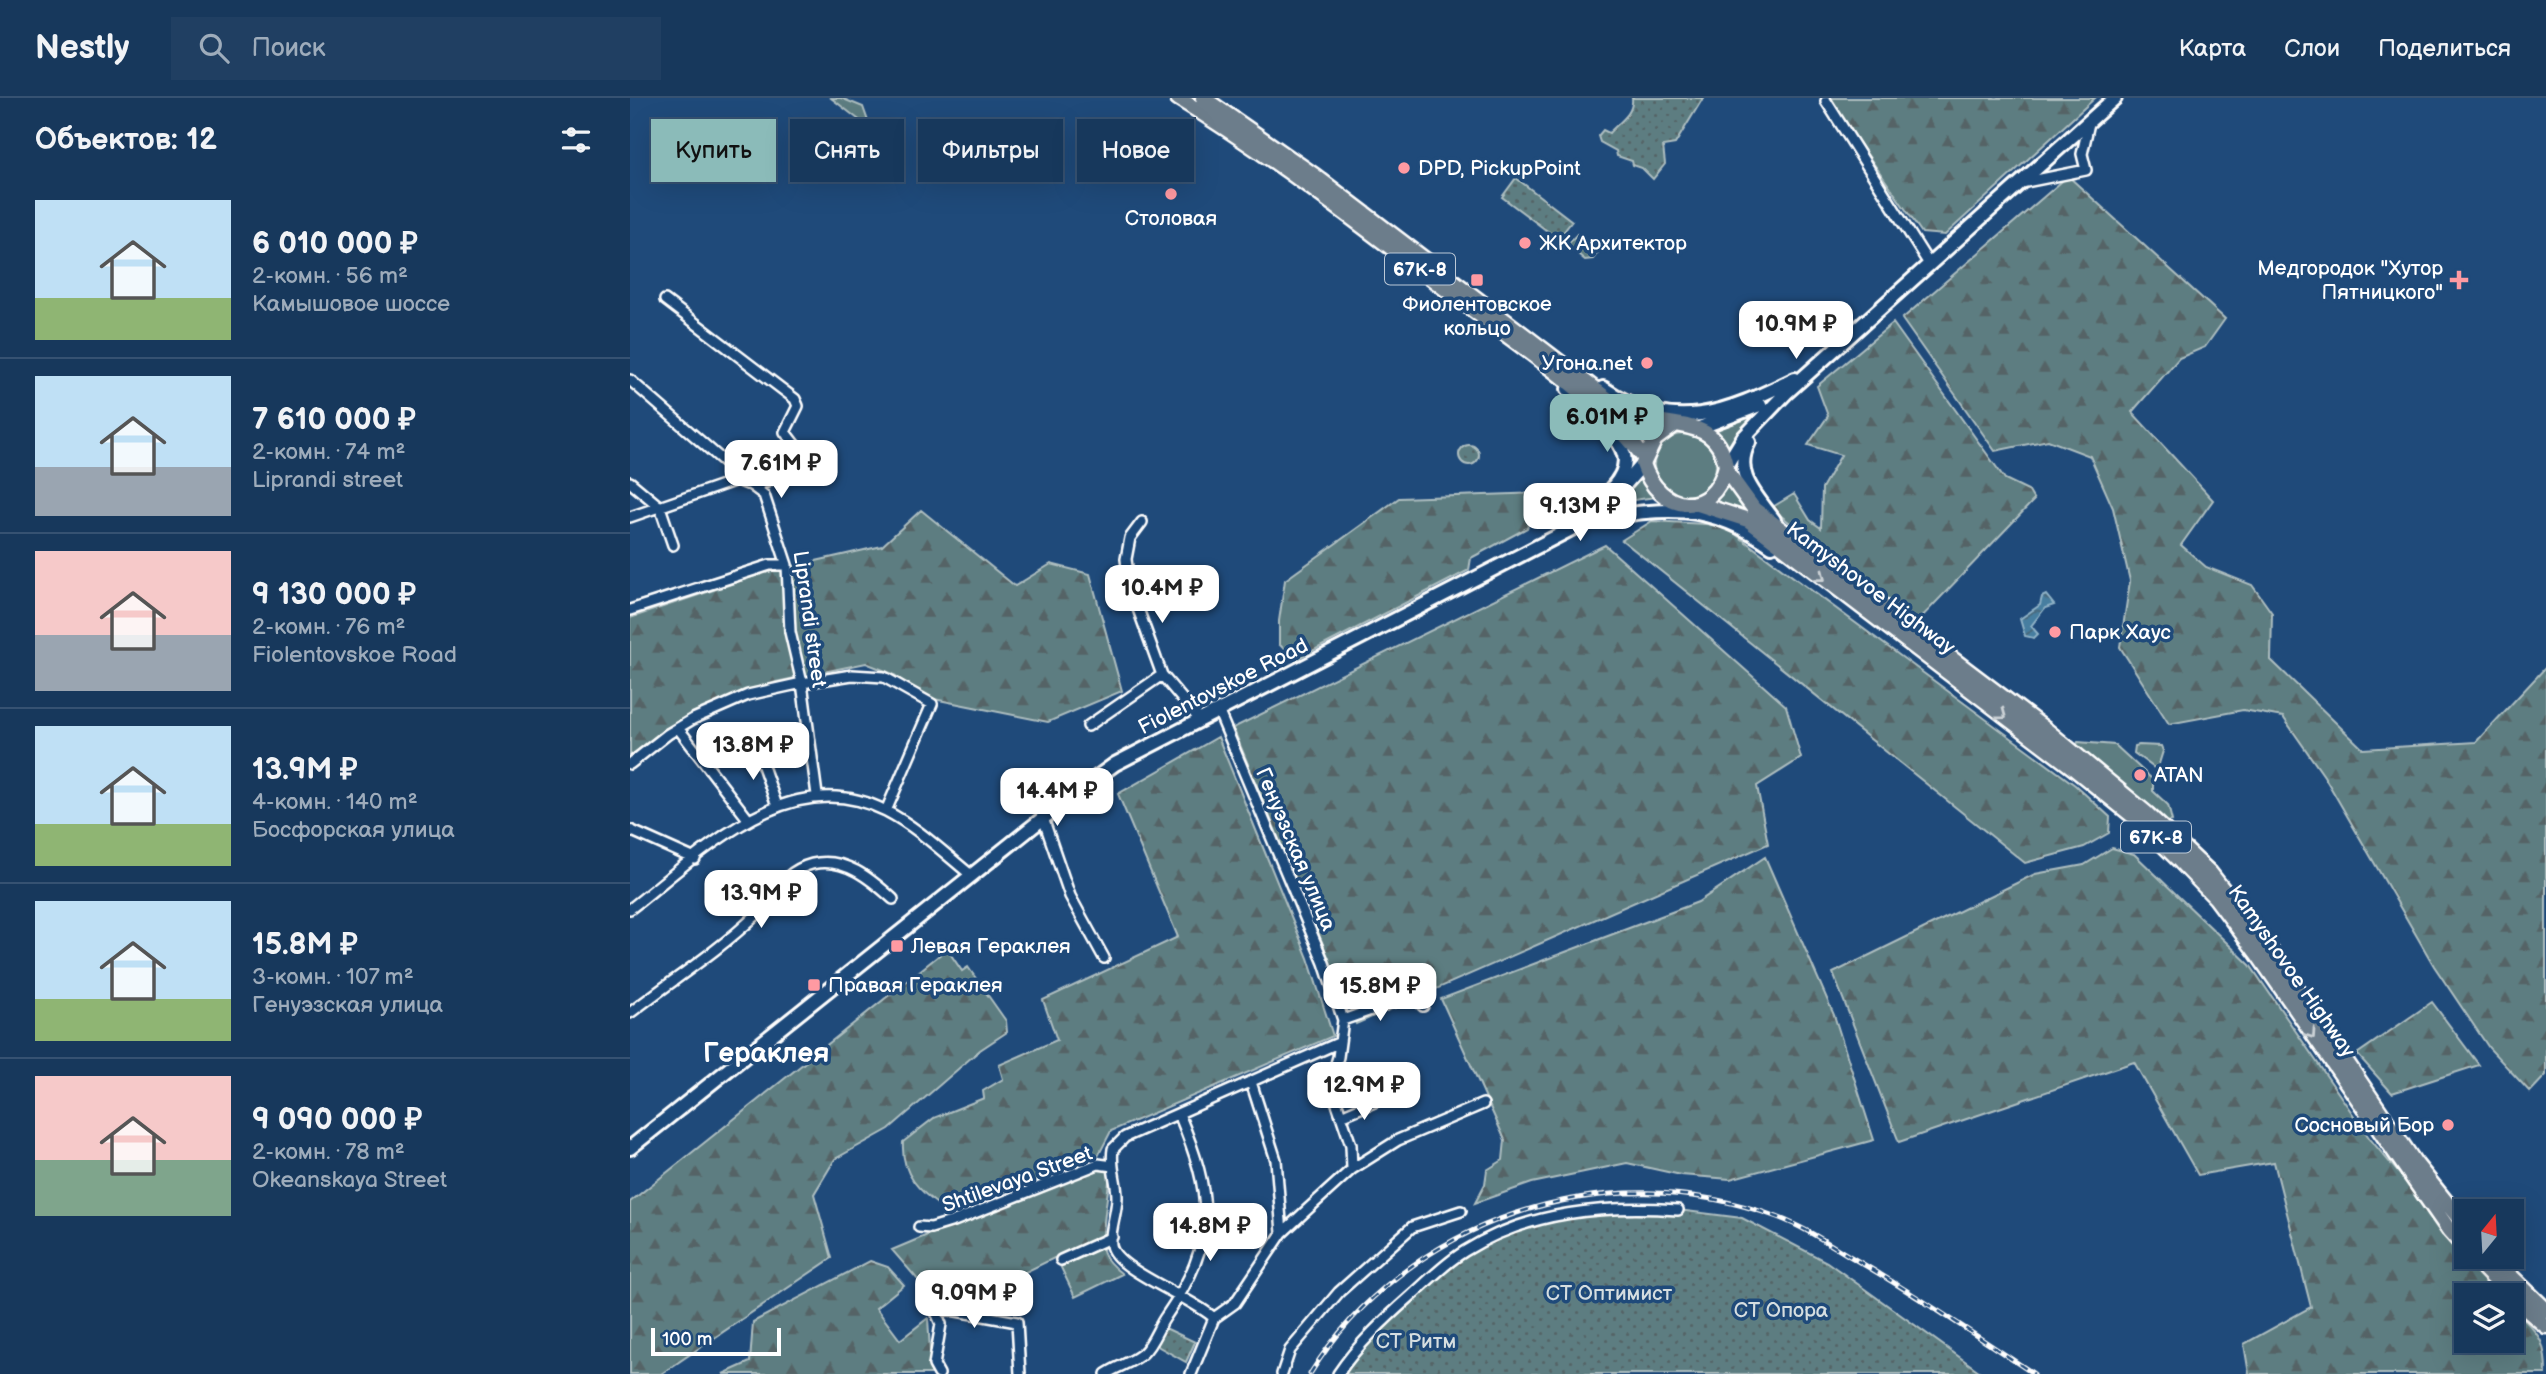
<!DOCTYPE html>
<html lang="ru">
<meta charset="utf-8">
<style>
:root{--surface:#17385c;--page:#203f62;--text:#f1f3f6;--muted:#9eacbb;--line:#365272;--accent:#8bbbb9}
body{margin:0;font-family:"Balsamiq Sans",sans-serif;background:var(--page);color:var(--text);height:100vh;display:flex;flex-direction:column;font-size:26px;white-space:nowrap}
*{box-sizing:border-box;margin:0}
p{font-size:23px;color:var(--muted)}
.icon{flex:none;width:38px;height:38px;fill:none;stroke:currentColor;stroke-width:2;stroke-linecap:round;stroke-linejoin:round}
.map{position:relative;flex:1;overflow:hidden}
.sheet{display:flex;flex-direction:column;background:var(--surface);width:630px}
.sheet>*{flex:none}
.top-card{position:absolute;left:21px;top:21px;width:665px;height:63px;display:flex;gap:14px}
.needle{width:46px;rotate:18deg}
.controls{position:absolute;left:1824px;top:1101px;display:grid;gap:14px}
.controls a{display:grid;place-items:center;width:70px;height:70px;border-radius:0px;background:var(--surface);box-shadow:0 7px 28px #0002,0 0 0 2px var(--line);font-size:35px}
.scale{position:absolute;left:21px;bottom:18px;width:130px;box-sizing:border-box;padding-left:7px;border:4px solid #fff;border-top:0;font-size:19px;line-height:24px;white-space:nowrap;color:#fff;-webkit-text-stroke:5px #1f4a7a;paint-order:stroke}
.price{position:absolute;translate:-50% -60px;padding:0 16px;border-radius:14px;background:#fff;color:#222;font-size:23px;line-height:46px;filter:drop-shadow(0 2px 4px #0008)}
.price::after{content:'';position:absolute;left:50%;top:42px;width:21px;height:16px;margin-left:-10px;background:inherit;clip-path:polygon(0 0,100% 0,50% 100%)}
.price.active{background:var(--accent);color:#111}
ul{padding:0;list-style:none}
li{display:flex;align-items:center;gap:21px;height:175px;padding:0 35px}
li+li{border-top:2px solid var(--line)}
li span{display:grid;place-items:center;flex:none;width:196px;height:140px;border-radius:0px;color:#555}
li>.icon{margin-inline-start:auto}
span .icon{width:84px;height:84px;fill:#fffc;stroke-width:1}
li b{font-size:30px}
h2{display:flex;justify-content:space-between;align-items:center;height:84px;padding:0 35px;font-size:30px}
.pill{padding:0 24px;border-radius:0px;background:var(--surface);box-shadow:0 7px 28px #0002,0 0 0 2px var(--line);font-size:24px;line-height:63px}
.pill.active{background:var(--accent);color:#111}
header{display:flex;align-items:center;gap:42px;box-sizing:border-box;height:98px;padding:0 35px;background:var(--surface);border-bottom:2px solid var(--line)}
header strong{font-size:33px}
nav{display:flex;gap:38px;margin-inline-start:auto;font-size:24px}
.search{width:490px;height:63px;background:var(--page);display:flex;align-items:center;gap:18px;box-sizing:border-box;padding:0 24px;border-radius:0px;color:var(--muted);font-size:26px}
main{display:flex;flex:1;min-height:0}
.map>svg:first-child{display:block}
.grass{fill:#5d7d81;stroke:#aebec0;stroke-width:2}
.forest{fill:url(#forest-firs);stroke:#aebec0;stroke-width:2}
.park{fill:url(#park-dots);stroke:#aebec0;stroke-width:2}
.water{fill:url(#water-waves);stroke:#90b2c6;stroke-width:2}
.lines{fill:none;stroke-linecap:round;stroke-linejoin:round}
.street-casing{stroke:#fff;stroke-width:14}
.secondary-casing{stroke:#fff;stroke-width:18}
.primary-casing{stroke:#fff;stroke-width:19}
.street{stroke:#1f4a7a;stroke-width:9}
.secondary{stroke:#1f4a7a;stroke-width:12}
.primary{stroke:#6c7d8b;stroke-width:14}
.rail-casing{stroke:#fff;stroke-width:5}
.rail{stroke:#1f4a7a;stroke-width:2.5;stroke-dasharray:8;stroke-linecap:butt}
.oneway{stroke:#ccd2d6}
.poi-dot{fill:#ff9aa2;stroke:#1f4a7a;stroke-width:2.5}
.labels{text-anchor:middle;stroke-width:7;stroke-linejoin:round;paint-order:stroke}
.shield{fill:#1f4a7a;stroke:#bcc9d7;stroke-width:2}
.shield-label{font-size:19px;font-weight:bold;fill:#fff}
.poi-label{font-size:21px;fill:#fff;stroke:#1f4a7a;text-anchor:start}
.street-label{font-size:21px;fill:#fff;stroke:#1f4a7a}
.park-label{font-size:21px;fill:#d6dee0;stroke:#1f4a7a}
.district-label{font-size:28px;font-weight:bold;fill:#fff;stroke:#1f4a7a}
</style>
<header>
<strong>Nestly</strong>
<div class="search"><svg class="icon" aria-label="search" viewBox="0 0 24 24"><circle cx="10" cy="10" r="6"/><path d="M15 15l6 6"/></svg>Поиск</div>
<nav><a>Карта</a><a>Слои</a><a>Поделиться</a></nav>
</header>
<main>
<section class="sheet">
<h2>Объектов: 12<svg class="icon" aria-label="filters" viewBox="0 0 24 24"><path d="M4 7h16M4 17h16"/><circle cx="9" cy="7" r="2"/><circle cx="15" cy="17" r="2"/></svg></h2>
<ul>
<li><span style="background:linear-gradient(#bfe0f5 70%,#8fb573 0)"><svg class="icon" aria-label="home" viewBox="0 0 24 24"><path d="M3 11l9-7 9 7M6 9v11h12V9"/></svg></span><div><b>6 010 000 ₽</b><p>2-комн. · 56 m²</p><p>Камышовое шоссе</p></div></li>
<li><span style="background:linear-gradient(#bfe0f5 65%,#9aa5b1 0)"><svg class="icon" aria-label="home" viewBox="0 0 24 24"><path d="M3 11l9-7 9 7M6 9v11h12V9"/></svg></span><div><b>7 610 000 ₽</b><p>2-комн. · 74 m²</p><p>Liprandi street</p></div></li>
<li><span style="background:linear-gradient(#f6c9c9 60%,#9aa5b1 0)"><svg class="icon" aria-label="home" viewBox="0 0 24 24"><path d="M3 11l9-7 9 7M6 9v11h12V9"/></svg></span><div><b>9 130 000 ₽</b><p>2-комн. · 76 m²</p><p>Fiolentovskoe Road</p></div></li>
<li><span style="background:linear-gradient(#bfe0f5 70%,#8fb573 0)"><svg class="icon" aria-label="home" viewBox="0 0 24 24"><path d="M3 11l9-7 9 7M6 9v11h12V9"/></svg></span><div><b>13.9M ₽</b><p>4-комн. · 140 m²</p><p>Босфорская улица</p></div></li>
<li><span style="background:linear-gradient(#bfe0f5 70%,#8fb573 0)"><svg class="icon" aria-label="home" viewBox="0 0 24 24"><path d="M3 11l9-7 9 7M6 9v11h12V9"/></svg></span><div><b>15.8M ₽</b><p>3-комн. · 107 m²</p><p>Генуэзская улица</p></div></li>
<li><span style="background:linear-gradient(#f6c9c9 60%,#7fa58c 0)"><svg class="icon" aria-label="home" viewBox="0 0 24 24"><path d="M3 11l9-7 9 7M6 9v11h12V9"/></svg></span><div><b>9 090 000 ₽</b><p>2-комн. · 78 m²</p><p>Okeanskaya Street</p></div></li>
</ul>
</section>
<div class="map">
<svg width="1916" height="1276" viewBox="0 0 1916 1276">
<defs>
<pattern id="forest-firs" width="22" height="20" patternUnits="userSpaceOnUse" patternTransform="scale(1.75)"><rect width="22" height="20" fill="#5d7d81"/><path d="M5 1l3.5 6h-7zM16 11l3.5 6h-7z" fill="#546466"/></pattern>
<pattern id="park-dots" width="8" height="8" patternUnits="userSpaceOnUse" patternTransform="scale(1.75)"><rect width="8" height="8" fill="#5d7d81"/><path d="M2 2h.1M6 6h.1" fill="none" stroke="#546466" stroke-width="1.8" stroke-linecap="round"/></pattern>
<pattern id="water-waves" width="16" height="10" patternUnits="userSpaceOnUse" patternTransform="scale(1.75)"><rect width="16" height="10" fill="#467ea0"/><path d="M0 5q4-4 8 0t8 0" fill="none" stroke="#496576"/></pattern>
</defs>
<rect width="100%" height="100%" fill="#1f4a7a"/>
<filter id="ink" filterUnits="userSpaceOnUse"><feTurbulence type="fractalNoise" baseFrequency=".0143" numOctaves="2"/><feDisplacementMap in="SourceGraphic" scale="14" xChannelSelector="R" yChannelSelector="G"/><feConvolveMatrix kernelMatrix="1 2 1 2 8 2 1 2 1" color-interpolation-filters="sRGB"/></filter>
<g filter="url(#ink)">
<path class="grass" d="M 201,0 L 211,0 L 233,9 L 239,26 L 237,28 Z
M 947,136 L 969,153 L 963,161 L 955,162 L 937,147 Z
M 1138,307 L 1098,360 L 1080,331 Z
M 986,314 L 1030,330 L 1013,352 L 984,316 Z
M1024 367a31 31 0 1 1 62 0a31 31 0 1 1-62 0Z
M 1011,374 L 1015,388 L 1026,399 L 996,403 L 985,408 L 983,405 Z
M 1095,382 L 1129,422 L 1079,403 Z
M 1448,644 L 1485,647 L 1523,682 L 1523,693 L 1538,707 L 1542,723 L 1537,724 L 1446,648 Z
M 1509,647 L 1531,648 L 1533,653 L 1527,672 L 1504,655 L 1505,648 Z"/>
<path class="forest" d="M 1198,0 L 1465,0 L 1315,137 L 1292,135 Z
M 1438,78 L 1595,221 L 1575,249 L 1549,260 L 1502,314 L 1583,402 L 1551,447 L 1576,469 L 1622,487 L 1642,515 L 1641,562 L 1733,651 L 1846,644 L 1916,569 L 1916,977 L 1900,994 L 1859,950 L 1804,868 L 1694,678 L 1653,619 L 1613,612 L 1539,626 L 1490,549 L 1500,483 L 1483,410 L 1460,358 L 1418,342 L 1365,353 L 1272,221 Z
M 1263,225 L 1375,381 L 1398,392 L 1404,402 L 1287,524 L 1141,410 L 1164,396 L 1180,422 L 1191,430 L 1192,390 L 1211,357 L 1178,347 L 1198,318 L 1187,288 Z
M 910,395 L 897,430 L 841,460 L 839,472 L 665,562 L 649,546 L 649,523 L 655,482 L 769,400 Z
M 291,412 L 385,488 L 421,466 L 460,476 L 492,593 L 418,624 L 294,599 L 263,576 L 236,565 L 146,584 L 94,602 L 36,630 L 0,658 L 0,520 L 137,474 L 252,448 Z
M 1022,423 L 1093,427 L 1445,687 L 1480,719 L 1479,735 L 1454,749 L 1395,765 L 992,442 Z
M 975,447 L 1156,608 L 1171,660 L 1127,688 L 1138,746 L 726,926 L 603,630 Z
M 588,639 L 678,860 L 703,938 L 481,1033 L 466,1062 C 414,1078 366,1099 314,1111 C 290,1094 271,1077 273,1044 L 304,1020 L 354,1000 L 353,993 L 373,981 L 369,967 L 427,942 L 413,902 L 548,839 L 488,696 Z
M 1482,750 L 1504,756 L 1620,867 L 1740,1041 L 1871,1197 L 1836,1197 L 1836,1242 L 1881,1242 L 1881,1208 C 1906,1235 1916,1237 1916,1276 L 1619,1276 L 1614,1246 L 1681,1209 L 1644,1064 L 1568,1077 L 1504,964 L 1269,1044 L 1203,875 L 1405,776 L 1454,767 Z
M 1135,759 L 1204,917 L 1244,1042 L 1100,1081 L 1051,1077 L 997,1065 L 902,1085 L 845,1105 L 855,1086 L 857,1072 L 873,1062 L 875,1042 L 811,901 L 1068,804 Z
M 317,851 L 332,873 L 338,869 L 376,923 L 377,934 L 350,952 L 259,1031 L 205,1061 L 184,1096 L 202,1160 L 31,1276 L 0,1276 L 0,1104 Z
M 1802,904 L 1849,967 L 1762,995 L 1727,956 Z
M 466,1066 L 480,1074 C 479,1091 469,1145 474,1156 C 477,1164 486,1171 492,1176 L 445,1199 L 426,1159 L 367,1188 L 309,1206 L 262,1152 Z
M 240,1163 L 258,1169 L 274,1187 L 246,1210 L 270,1242 L 298,1220 L 301,1269 L 306,1276 L 93,1276 L 120,1264 L 123,1224 Z"/>
<path class="park" d="M 1002,0 L 1073,0 L 1045,46 L 1033,48 L 1035,66 L 1023,81 L 1012,70 L 1003,67 L 1002,63 L 987,58 L 986,53 L 970,44 L 968,38 L 973,32 L 979,35 C 989,24 1004,16 1002,0 Z
M 886,80 L 942,123 L 928,141 L 872,99 Z
M829 357a10 10 0 1 1 20 0a10 10 0 1 1-20 0Z
M 955,1111 L 1048,1112 L 1112,1120 L 1197,1164 L 1353,1276 L 709,1276 L 798,1182 L 836,1152 L 897,1125 Z
M 533,1229 L 565,1244 L 556,1264 L 522,1245 Z"/>
<path class="water" d="M 1416,497 L 1424,507 L 1415,510 L 1401,528 L 1408,536 L 1404,540 L 1395,538 L 1390,521 L 1410,507 L 1412,499 Z"/>
<g class="lines">
<g class="street-casing">
<path id="street" d="M 1196,3 L 1299,166
M 1391,85 L 1456,72 L 1452,56 L 1459,25
M 35,202 L 165,301 L 168,308 L 155,334 L 165,347 L 167,356 L 137,384 L 122,388 L 134,397 L 157,467 L 160,534 L 172,585 L 187,697
M 0,282 L 122,388
M 0,384 L 30,409 L 43,447
M 0,419 L 107,382 L 117,386
M 512,424 L 500,440 L 496,461 L 499,486 L 532,577 L 570,622
M 0,512 L 140,467 L 157,467
M 588,612 L 694,865 L 713,922 L 708,959 L 700,985 L 721,1047 L 722,1071
M 458,628 L 532,577
M 48,630 L 118,721
M 127,651 L 147,708
M 0,666 L 38,636 L 63,621 L 118,597 L 172,585 L 222,577 L 254,579 L 302,606 L 256,713
M 413,720 L 440,798 L 474,860
M 0,732 L 65,761
M 0,811 C 71,756 159,663 256,713 C 287,729 314,755 341,777
M 0,915 C 41,883 87,854 124,819 C 144,799 151,774 182,766 C 214,758 241,781 263,801
M 713,922 L 783,897 L 793,908
M 621,984 L 646,1062 L 652,1135
M 711,1018 L 775,991
M 289,1129 L 301,1130 L 324,1123 L 468,1066 L 483,1068
M 431,1162 L 482,1139
M 584,1220 C 562,1199 485,1172 481,1147 C 479,1133 487,1115 487,1099 C 487,1083 480,1068 483,1051 L 495,1039 L 708,945
M 309,1276 L 304,1267 L 311,1226 L 304,1209 L 387,1224 L 390,1276
M 476,1276 C 487,1268 504,1264 513,1255 C 523,1246 528,1229 536,1218 C 588,1143 583,1097 549,1016
M 561,1276 L 584,1220 L 605,1205 L 652,1135 L 679,1110 L 722,1071 L 768,1042 L 853,1006
M 652,1276 L 660,1252 L 709,1194 L 782,1129 L 831,1113
M 708,1276 C 728,1246 755,1221 781,1198 C 799,1182 815,1165 835,1153 C 899,1113 975,1107 1048,1112"/>
</g>
<g class="secondary-casing">
<path id="secondary" d="M 973,290 C 1044,338 1095,315 1165,281
M 938,291 C 993,348 1029,362 945,421
M 1069,330 L 1130,307
M 1119,344 C 1102,375 1126,397 1144,422
M 1096,368 L 1113,340 L 1156,295 L 1485,0
M 963,422 C 1035,409 1078,404 1142,448
M 0,1050 L 441,698 L 485,666 L 955,424 L 970,415 L 1013,366"/>
</g>
<g class="primary-casing">
<path id="primary" d="M 548,0 C 648,61 741,134 834,205 C 897,253 968,298 1015,361
M 573,0 L 685,78 L 979,302 C 988,308 998,315 1008,318 C 1045,331 1087,319 1096,368 C 1082,423 1029,415 1013,366 L 1025,341 L 1043,328
M 1095,371 L 1124,411 L 1416,632 L 1517,716 L 1580,775 L 1644,857 L 1784,1064 L 1836,1129
M 1065,405 L 1118,422 L 1445,671 L 1507,721 L 1551,764 L 1586,800 L 1627,855 L 1819,1132 L 1836,1151
M 1842,1158 L 1880,1197
M 1860,1158 L 1916,1212
M 1881,1198 L 1916,1228"/>
</g>
<use href="#street" class="street"/>
<use href="#secondary" class="secondary"/>
<use href="#primary" class="primary"/>
<g class="rail-casing">
<path id="rail" d="M 680,1276 C 776,1121 977,1055 1147,1119 C 1174,1129 1201,1147 1226,1162 C 1287,1197 1345,1237 1404,1276"/>
</g>
<use href="#rail" class="rail"/>
</g>
<defs><path id="oneway-chevron" d="M-2-3.5L2.5 0L-2 3.5" fill="none" stroke-width="1.6" stroke-linecap="round" stroke-linejoin="round" transform="scale(1.75)"/></defs>
<g class="oneway">
<use href="#oneway-chevron" transform="translate(1191 479) rotate(38)"/>
<use href="#oneway-chevron" transform="translate(1372 617) rotate(37)"/>
<use href="#oneway-chevron" transform="translate(1681 936) rotate(56)"/>
</g>
</g>
<g class="poi-dot">
<circle cx="774" cy="70" r="7"/>
<circle cx="541" cy="96" r="7"/>
<circle cx="895" cy="145" r="7"/>
<rect x="840" y="175" width="14" height="14" rx="3.5"/>
<path d="M1825.5 171.5h7v7h7v7h-7v7h-7v-7h-7v-7h7z"/>
<circle cx="1017" cy="265" r="7"/>
<circle cx="1425" cy="534" r="7"/>
<circle cx="1510" cy="677" r="7"/>
<rect x="260" y="841" width="14" height="14" rx="3.5"/>
<rect x="177" y="880" width="14" height="14" rx="3.5"/>
<circle cx="1818" cy="1027" r="7"/>
</g>
<g class="labels">
<g class="shield">
<rect x="755" y="155.5" width="70" height="31" rx="5"/>
<rect x="1491" y="723.5" width="70" height="31" rx="5"/>
</g>
<g class="shield-label">
<text x="790" y="178">67К-8</text>
<text x="1526" y="746">67К-8</text>
</g>
<g class="poi-label">
<text x="788" y="77">DPD, PickupPoint</text>
<text x="541" y="127" text-anchor="middle">Столовая</text>
<text x="909" y="152">ЖК Архитектор</text>
<text x="1813" y="177" text-anchor="end">Медгородок "Хутор<tspan x="1813" dy="24">Пятницкого"</tspan></text>
<text x="847" y="213" text-anchor="middle">Фиолентовское<tspan x="847" dy="24">кольцо</tspan></text>
<text x="1003" y="272" text-anchor="end">Угона.net</text>
<text x="1439" y="541">Парк Хаус</text>
<text x="1524" y="684">ATAN</text>
<text x="281" y="855">Левая Гераклея</text>
<text x="198" y="894">Правая Гераклея</text>
<text x="1804" y="1034" text-anchor="end">Сосновый Бор</text>
</g>
<g class="street-label">
<text transform="translate(1241 490) rotate(37)" y="7">Kamyshovoe Highway</text>
<text transform="translate(180 521) rotate(82)" y="7">Liprandi street</text>
<text transform="translate(593 588) rotate(-27)" y="7">Fiolentovskoe Road</text>
<text transform="translate(666 751) rotate(67)" y="7">Генуэзская улица</text>
<text transform="translate(1662 873) rotate(55)" y="7">Kamyshovoe Highway</text>
<text transform="translate(387 1081) rotate(-20)" y="7">Shtilevaya Street</text>
</g>
<g class="park-label">
<text x="979" y="1202">СТ Оптимист</text>
<text x="1151" y="1219">СТ Опора</text>
<text x="786" y="1250">СТ Ритм</text>
</g>
<g class="district-label">
<text x="136" y="964">Гераклея</text>
</g>
</g>
</svg>
<div class="controls">
<a><svg class="needle" viewBox="-14 -14 28 28"><path d="M0-13l5 13h-10z" fill="#e53935"/><path d="M0 13l5-13h-10z" fill="#9eacbb"/></svg></a>
<a><svg class="icon" aria-label="layers" viewBox="0 0 24 24"><path d="M12 4l9 5-9 5-9-5zM3 14l9 5 9-5"/></svg></a>
</div>
<div class="scale">100 m</div>
<b class="price" style="left:1166px;top:263px">10.9M ₽</b>
<b class="price active" style="left:977px;top:356px">6.01M ₽</b>
<b class="price" style="left:151px;top:402px">7.61M ₽</b>
<b class="price" style="left:950px;top:445px">9.13M ₽</b>
<b class="price" style="left:532px;top:527px">10.4M ₽</b>
<b class="price" style="left:123px;top:684px">13.8M ₽</b>
<b class="price" style="left:427px;top:730px">14.4M ₽</b>
<b class="price" style="left:131px;top:832px">13.9M ₽</b>
<b class="price" style="left:750px;top:925px">15.8M ₽</b>
<b class="price" style="left:734px;top:1024px">12.9M ₽</b>
<b class="price" style="left:580px;top:1165px">14.8M ₽</b>
<b class="price" style="left:344px;top:1232px">9.09M ₽</b>
<div class="top-card">
<a class="pill active">Купить</a>
<a class="pill">Снять</a>
<a class="pill">Фильтры</a>
<a class="pill">Новое</a>
</div>
</div>
</main>
